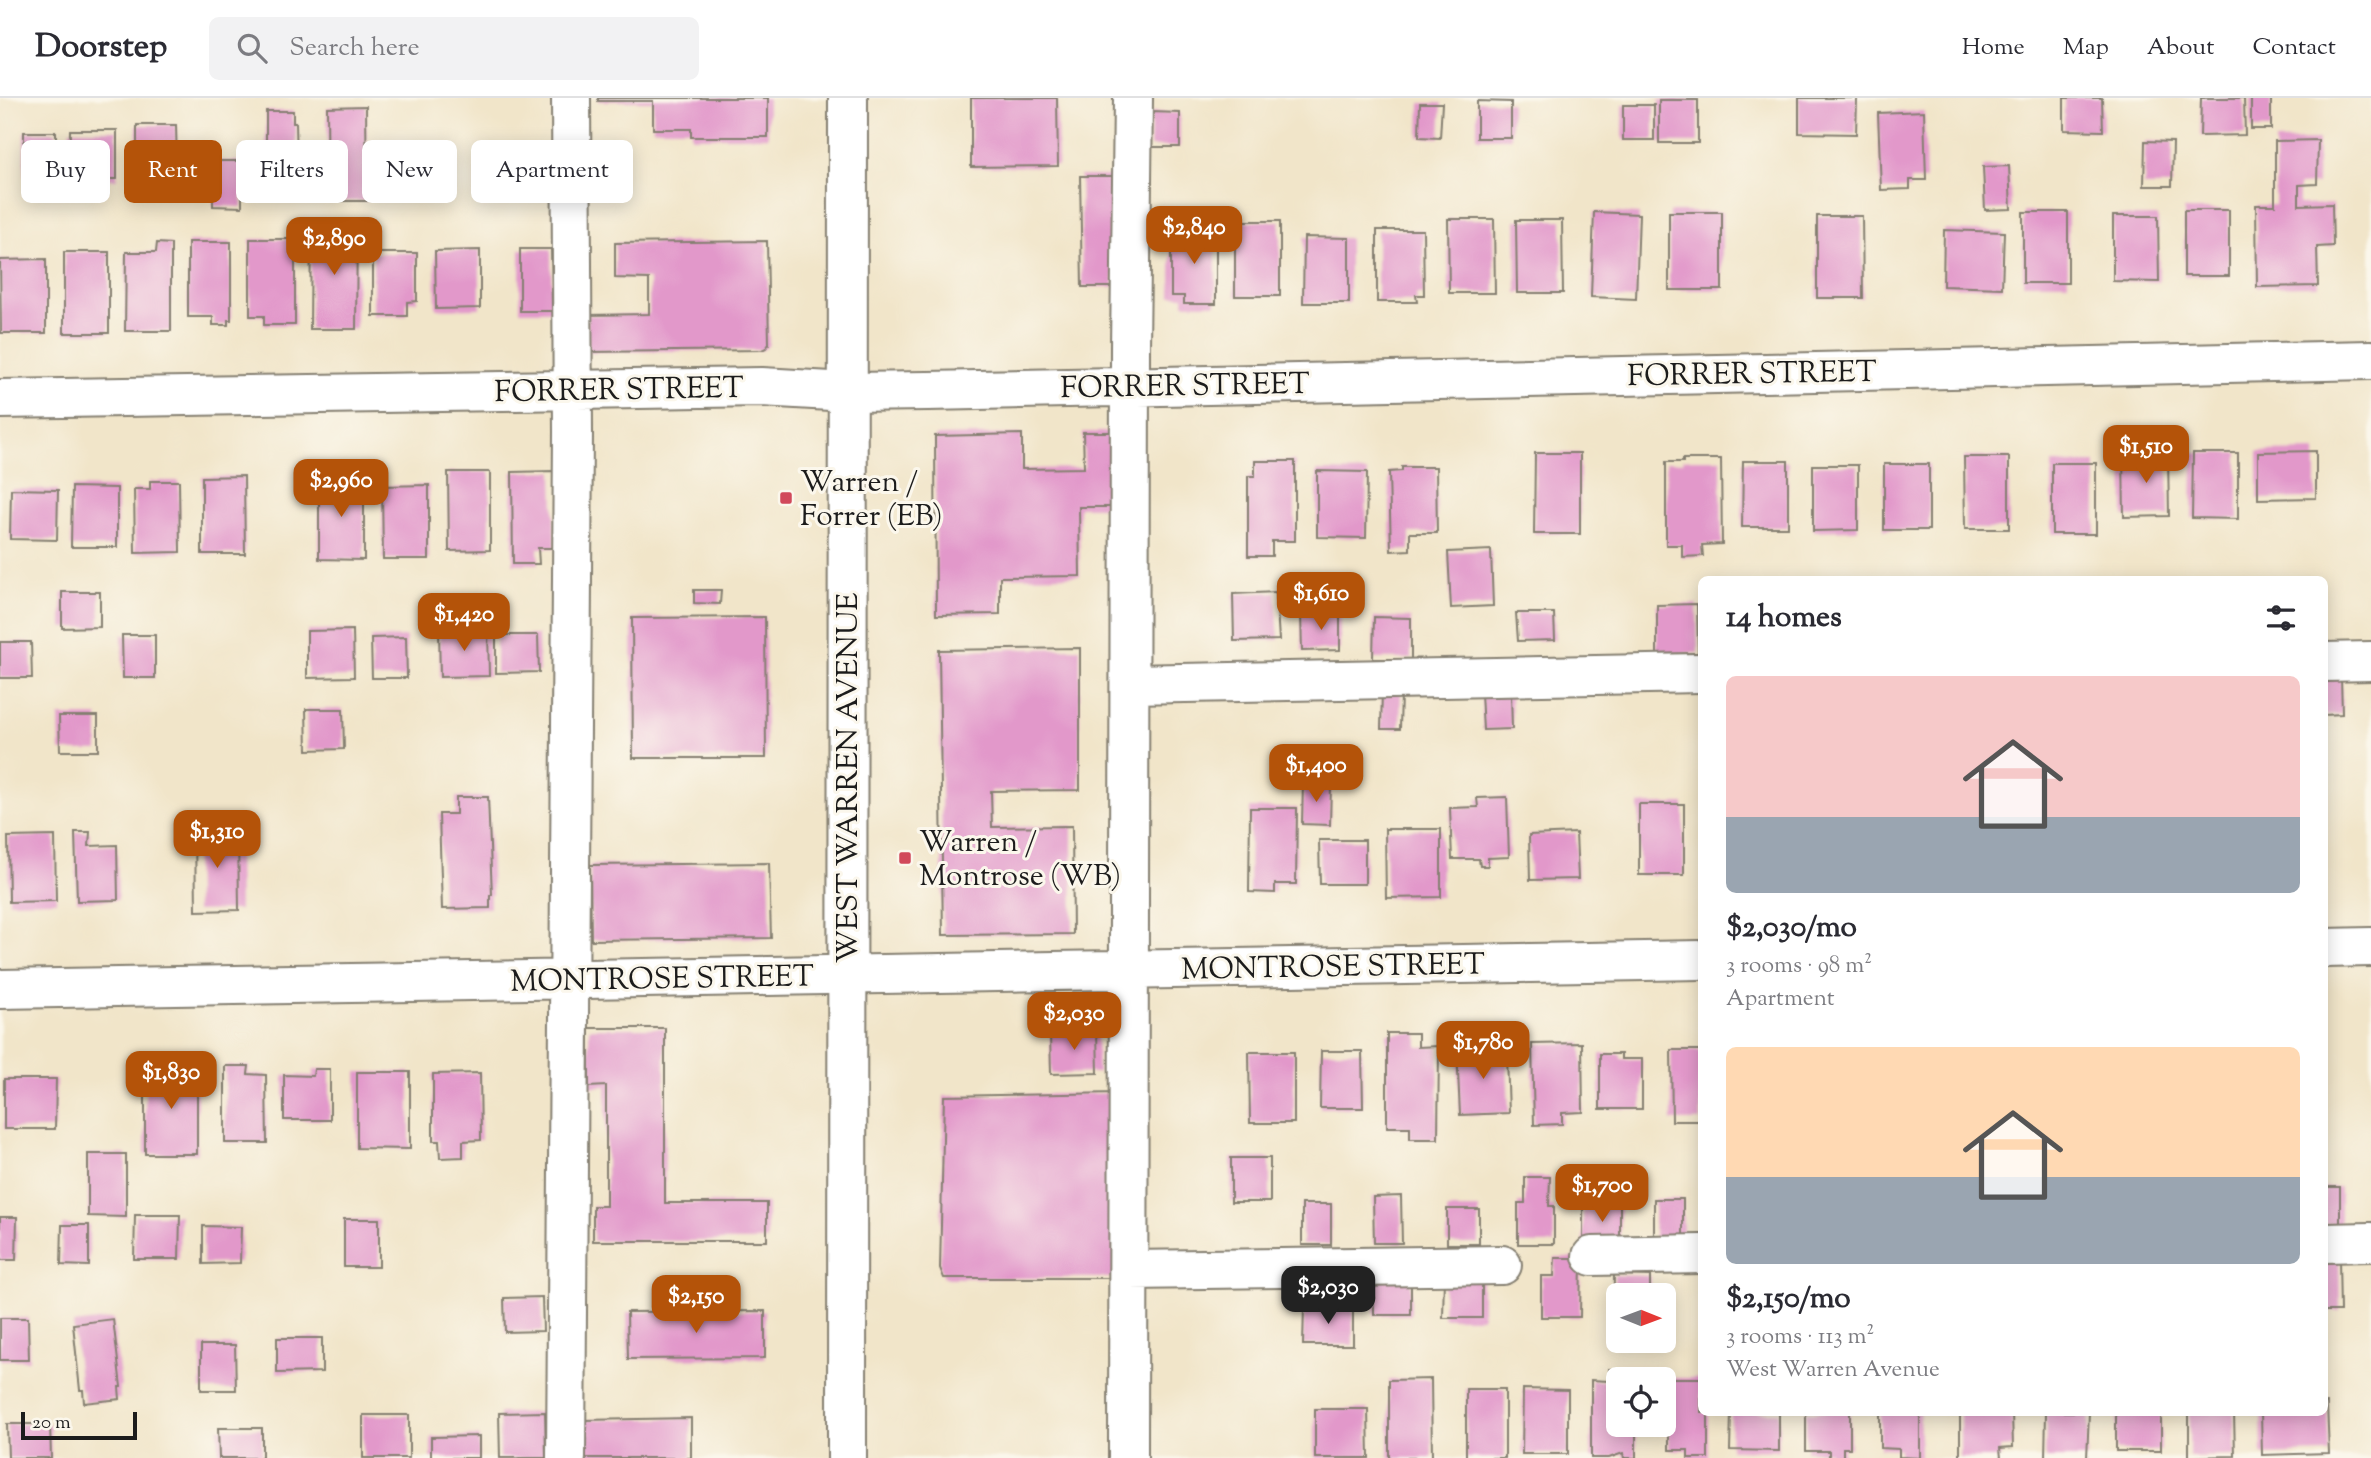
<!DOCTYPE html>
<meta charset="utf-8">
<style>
:root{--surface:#fff;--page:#f2f2f3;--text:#2b2b33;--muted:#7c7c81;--line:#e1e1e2;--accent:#b45309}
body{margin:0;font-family:"Sorts Mill Goudy",serif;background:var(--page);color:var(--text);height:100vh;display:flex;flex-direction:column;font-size:26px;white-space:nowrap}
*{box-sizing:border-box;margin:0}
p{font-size:23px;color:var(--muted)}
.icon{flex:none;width:38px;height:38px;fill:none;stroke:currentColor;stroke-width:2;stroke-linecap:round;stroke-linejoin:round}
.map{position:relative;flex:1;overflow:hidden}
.drawer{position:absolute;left:1698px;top:478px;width:630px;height:840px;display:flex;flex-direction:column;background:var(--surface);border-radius:10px;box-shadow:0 4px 18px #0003}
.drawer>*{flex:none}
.top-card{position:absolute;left:21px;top:42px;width:665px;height:63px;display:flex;gap:14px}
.needle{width:46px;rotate:91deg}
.fabs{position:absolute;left:1606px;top:1185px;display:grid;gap:14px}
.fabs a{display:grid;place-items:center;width:70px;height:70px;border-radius:10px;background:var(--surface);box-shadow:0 4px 18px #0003;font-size:35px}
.scale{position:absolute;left:21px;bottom:18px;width:116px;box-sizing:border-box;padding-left:7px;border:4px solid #1c1c1c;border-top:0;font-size:19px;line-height:24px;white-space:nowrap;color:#1c1c1c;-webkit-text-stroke:5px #fbf7ec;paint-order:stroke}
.price{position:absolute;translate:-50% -60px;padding:0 16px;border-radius:14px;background:var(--accent);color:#fff;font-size:23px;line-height:46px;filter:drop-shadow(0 2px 4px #0008)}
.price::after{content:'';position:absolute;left:50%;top:42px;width:21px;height:16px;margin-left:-10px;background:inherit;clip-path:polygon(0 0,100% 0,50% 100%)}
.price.active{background:#222;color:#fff}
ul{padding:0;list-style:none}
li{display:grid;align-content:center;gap:14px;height:371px;padding:0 28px}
li span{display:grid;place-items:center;height:217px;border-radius:10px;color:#555}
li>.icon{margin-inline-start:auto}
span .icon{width:126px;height:126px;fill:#fffc;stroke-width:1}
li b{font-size:30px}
h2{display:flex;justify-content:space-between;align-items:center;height:84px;padding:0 28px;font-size:30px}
.tag{padding:0 24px;border-radius:10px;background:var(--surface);box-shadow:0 4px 18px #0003;font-size:24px;line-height:63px}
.tag.active{background:var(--accent);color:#fff}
header{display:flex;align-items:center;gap:42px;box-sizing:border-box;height:98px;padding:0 35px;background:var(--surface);border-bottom:2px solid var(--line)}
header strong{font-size:33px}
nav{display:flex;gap:38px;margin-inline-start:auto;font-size:24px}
.search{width:490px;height:63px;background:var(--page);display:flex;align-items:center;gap:18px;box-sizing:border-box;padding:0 24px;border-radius:10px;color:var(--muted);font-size:26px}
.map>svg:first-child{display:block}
.building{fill:#e298ca}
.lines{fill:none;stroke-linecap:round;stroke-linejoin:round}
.minor-casing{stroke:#868072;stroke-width:42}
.major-casing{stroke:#868072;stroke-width:42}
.minor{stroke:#fff;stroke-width:38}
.major{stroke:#fff;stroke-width:38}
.poi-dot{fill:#d1495b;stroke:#fbf7ec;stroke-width:2.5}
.labels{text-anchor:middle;stroke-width:6;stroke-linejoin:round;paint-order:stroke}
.street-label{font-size:30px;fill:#1c1c1c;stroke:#fbf7ec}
.poi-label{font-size:30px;fill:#1c1c1c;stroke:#fbf7ec;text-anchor:start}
</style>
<header>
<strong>Doorstep</strong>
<div class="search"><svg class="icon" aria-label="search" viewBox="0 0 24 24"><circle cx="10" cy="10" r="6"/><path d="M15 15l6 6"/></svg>Search here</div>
<nav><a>Home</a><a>Map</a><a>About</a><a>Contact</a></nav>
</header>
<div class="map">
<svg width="2371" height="1360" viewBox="0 0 2371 1360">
<rect width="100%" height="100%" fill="#fbf7ec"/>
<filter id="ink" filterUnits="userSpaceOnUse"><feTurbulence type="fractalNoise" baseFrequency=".0143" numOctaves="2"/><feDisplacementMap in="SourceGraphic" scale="14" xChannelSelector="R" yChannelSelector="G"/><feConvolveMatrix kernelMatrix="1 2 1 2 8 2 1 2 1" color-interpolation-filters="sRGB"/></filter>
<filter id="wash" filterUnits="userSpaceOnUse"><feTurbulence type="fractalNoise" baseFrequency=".00686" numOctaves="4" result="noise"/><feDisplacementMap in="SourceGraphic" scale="28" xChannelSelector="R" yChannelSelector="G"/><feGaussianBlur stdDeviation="1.57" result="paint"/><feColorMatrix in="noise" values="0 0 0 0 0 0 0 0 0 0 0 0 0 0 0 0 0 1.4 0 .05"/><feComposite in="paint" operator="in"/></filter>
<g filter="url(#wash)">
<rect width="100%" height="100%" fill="#f1e5c9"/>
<g id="blocks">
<path class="building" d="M 598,0 L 768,0 L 768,39 L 691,39 L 691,31 L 653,31 L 653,3 L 598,3 Z
M 971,0 L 1057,0 L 1058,68 L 971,69 Z
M 1799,0 L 1857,0 L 1856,36 L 1799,35 Z
M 2064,0 L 2102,0 L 2103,33 L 2064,32 Z
M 2201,0 L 2244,0 L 2245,37 L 2200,38 Z
M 2251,0 L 2271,0 L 2271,31 L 2251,31 Z
M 1659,2 L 1698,2 L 1698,45 L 1659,45 Z
M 1477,3 L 1511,4 L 1511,40 L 1477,40 Z
M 1420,5 L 1442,5 L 1440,40 L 1419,39 Z
M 1623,7 L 1654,7 L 1654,42 L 1623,42 Z
M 366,8 L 367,103 L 328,103 L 327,9 Z
M 266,13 L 293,13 L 293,25 L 296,25 L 297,61 L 266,61 Z
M 1924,13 L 1926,82 L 1910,82 L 1910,91 L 1881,92 L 1878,15 Z
M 1151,14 L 1180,15 L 1180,49 L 1150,49 Z
M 137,27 L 176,27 L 177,66 L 137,66 Z
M 70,32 L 117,32 L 117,81 L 69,81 Z
M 24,34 L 56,34 L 56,78 L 24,78 Z
M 2318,42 L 2317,86 L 2299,87 L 2299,107 L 2332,106 L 2333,148 L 2317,149 L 2318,188 L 2257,189 L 2256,107 L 2275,107 L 2275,43 Z
M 2145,43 L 2173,44 L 2172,88 L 2144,88 Z
M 395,55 L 431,55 L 431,90 L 395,91 Z
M 213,63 L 242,63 L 242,109 L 213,108 Z
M 2009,68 L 2011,111 L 1985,112 L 1983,69 Z
M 1080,78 L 1113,78 L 1114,189 L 1082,189 Z
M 2184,112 L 2229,112 L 2229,178 L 2184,178 Z
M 1594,114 L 1639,116 L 1636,201 L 1591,199 Z
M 1669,114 L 1722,114 L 1722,192 L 1669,192 Z
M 2023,114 L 2068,114 L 2068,185 L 2023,185 Z
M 1817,118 L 1862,118 L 1863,200 L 1817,200 Z
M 2113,118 L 2158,118 L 2159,184 L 2113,183 Z
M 1448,121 L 1494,121 L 1495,195 L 1449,195 Z
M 1516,122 L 1562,122 L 1563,195 L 1517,195 Z
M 1235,123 L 1280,123 L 1280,198 L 1235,198 Z
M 311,127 L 357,127 L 356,231 L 310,231 Z
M 1171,132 L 1216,132 L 1216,206 L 1184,206 L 1184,198 L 1171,198 Z
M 1377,132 L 1423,132 L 1424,197 L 1416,197 L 1417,204 L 1377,204 Z
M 1944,132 L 2004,134 L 2002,190 L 1943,188 Z
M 1304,139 L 1349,140 L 1349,205 L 1303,205 Z
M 250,141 L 295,141 L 295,227 L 264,227 L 264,218 L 250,218 Z
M 767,143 L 769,246 L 766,250 L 762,252 L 588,254 L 587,217 L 649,216 L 649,181 L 615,180 L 615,145 Z
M 188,144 L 231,144 L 231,222 L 228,222 L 228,227 L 213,227 L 213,219 L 188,219 Z
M 157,145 L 171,146 L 171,233 L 125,233 L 126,154 L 156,154 Z
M 520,151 L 551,151 L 552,213 L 520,213 Z
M 480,152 L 480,210 L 436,211 L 435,153 Z
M 64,154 L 109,154 L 109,235 L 64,235 Z
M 373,155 L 417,155 L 417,203 L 407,204 L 407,218 L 373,218 Z
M 46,161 L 46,235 L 1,235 L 0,162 Z
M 1083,334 L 1117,334 L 1118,409 L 1079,409 L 1080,478 L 1000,479 L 1000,516 L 936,517 L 935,338 L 1022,336 L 1022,371 L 1084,370 Z
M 2316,353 L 2316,400 L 2258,401 L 2258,354 Z
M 1535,355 L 1580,355 L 1580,436 L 1534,436 Z
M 2193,355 L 2238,355 L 2238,421 L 2192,420 Z
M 2123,356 L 2168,356 L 2169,418 L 2124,419 Z
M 1964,359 L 2009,359 L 2009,431 L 1965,431 Z
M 1683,361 L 1721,361 L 1722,446 L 1702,447 L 1703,458 L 1682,459 L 1682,447 L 1666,447 L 1666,364 L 1683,364 Z
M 1255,363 L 1295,363 L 1295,443 L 1272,443 L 1272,458 L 1248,458 L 1248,378 L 1255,378 Z
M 1743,363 L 1788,363 L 1788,429 L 1742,429 Z
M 2052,365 L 2096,365 L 2096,436 L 2052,436 Z
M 1884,366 L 1929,366 L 1929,432 L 1884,432 Z
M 1813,367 L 1858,367 L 1858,432 L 1813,433 Z
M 1402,369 L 1436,369 L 1437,435 L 1410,435 L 1410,452 L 1391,453 L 1389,374 L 1402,373 Z
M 553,373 L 555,450 L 538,450 L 539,466 L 513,466 L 512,374 Z
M 1317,373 L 1367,374 L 1366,440 L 1317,439 Z
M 448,374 L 490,374 L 490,452 L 449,453 Z
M 244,378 L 245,456 L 202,456 L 202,379 Z
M 319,379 L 364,380 L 364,462 L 319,461 Z
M 150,383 L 179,383 L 180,454 L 135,455 L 134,391 L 150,391 Z
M 429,387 L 429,461 L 383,461 L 382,388 Z
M 72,389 L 117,390 L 117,449 L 71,449 Z
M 11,391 L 58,392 L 57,442 L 10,441 Z
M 1491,452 L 1493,508 L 1451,510 L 1448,454 Z
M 694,492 L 721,492 L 720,506 L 694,505 Z
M 62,494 L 100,494 L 100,529 L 62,530 Z
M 1276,494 L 1279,542 L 1234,543 L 1233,496 Z
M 1697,506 L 1698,555 L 1657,556 L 1657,507 Z
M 1301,515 L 1340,515 L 1340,552 L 1302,553 Z
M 1516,515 L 1554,515 L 1555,542 L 1518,543 Z
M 765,519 L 766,660 L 633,660 L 632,520 Z
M 1374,519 L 1411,520 L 1411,561 L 1373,561 Z
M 439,531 L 488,531 L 489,578 L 440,579 Z
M 353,532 L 354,579 L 307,580 L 307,533 Z
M 122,537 L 155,537 L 155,580 L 123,580 Z
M 496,537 L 538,537 L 539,574 L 496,575 Z
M 406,539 L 407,580 L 372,580 L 371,540 Z
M 0,544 L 31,544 L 32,580 L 0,580 Z
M 1080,550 L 1080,692 L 991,693 L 992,729 L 1072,728 L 1073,836 L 943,837 L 939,552 Z
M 2324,578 L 2341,578 L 2342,616 L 2324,617 Z
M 1382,594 L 1401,595 L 1400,631 L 1381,631 Z
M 1511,594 L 1512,631 L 1483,632 L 1481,595 Z
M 306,611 L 343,611 L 344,651 L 307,652 Z
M 59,618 L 98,618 L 98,653 L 60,653 Z
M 1303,686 L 1331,687 L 1330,727 L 1302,726 Z
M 456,699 L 488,699 L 492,797 L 490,797 L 490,810 L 442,811 L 439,716 L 456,716 Z
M 1507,699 L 1509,759 L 1488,760 L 1488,768 L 1480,768 L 1479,761 L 1452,761 L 1450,710 L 1478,709 L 1477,700 Z
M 1639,706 L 1684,706 L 1684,777 L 1639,777 Z
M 1250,710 L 1297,710 L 1296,786 L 1275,786 L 1275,795 L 1249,794 Z
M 195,731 L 238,731 L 239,812 L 196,813 Z
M 1385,731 L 1441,731 L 1441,799 L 1386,800 Z
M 75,734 L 90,734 L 89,748 L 117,747 L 118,802 L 77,803 Z
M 1576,735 L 1578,781 L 1530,782 L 1529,737 Z
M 55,738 L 56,803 L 9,804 L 8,739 Z
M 1319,742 L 1365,742 L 1365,786 L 1320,786 Z
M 769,765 L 771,840 L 591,842 L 590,767 Z
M 589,930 L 665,930 L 665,1105 L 767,1105 L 767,1143 L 593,1143 L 593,1108 L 606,1108 L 606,988 L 589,989 Z
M 1097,933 L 1098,975 L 1051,976 L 1050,934 Z
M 1387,935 L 1418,935 L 1418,949 L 1439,948 L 1438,1041 L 1410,1041 L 1410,1029 L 1387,1029 Z
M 1582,945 L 1583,1014 L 1562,1015 L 1562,1026 L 1534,1027 L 1532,946 Z
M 1498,948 L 1499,958 L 1507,958 L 1509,1015 L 1460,1017 L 1457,950 Z
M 1671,952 L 1701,952 L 1701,1023 L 1672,1023 Z
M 1321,953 L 1362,953 L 1363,1010 L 1320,1010 Z
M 1249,954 L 1294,954 L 1294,1025 L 1250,1025 Z
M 1600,956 L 1621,956 L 1621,961 L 1642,961 L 1642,1011 L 1600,1011 Z
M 153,968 L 194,969 L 194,978 L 197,978 L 197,1056 L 145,1056 L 145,977 L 153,978 Z
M 225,968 L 249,968 L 248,976 L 266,977 L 267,1045 L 225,1045 Z
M 314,971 L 330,971 L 330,1022 L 284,1022 L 284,977 L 313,978 Z
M 357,974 L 410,974 L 410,1051 L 357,1050 Z
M 480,975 L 481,1042 L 463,1043 L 463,1059 L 440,1060 L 439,1043 L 433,1043 L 433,976 Z
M 4,981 L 56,981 L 55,1031 L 4,1031 Z
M 1118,995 L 1116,1180 L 944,1180 L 940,1170 L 944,998 Z
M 88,1056 L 126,1056 L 126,1119 L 88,1118 Z
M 1231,1060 L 1270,1060 L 1270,1104 L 1231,1104 Z
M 1525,1079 L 1550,1079 L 1549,1108 L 1554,1108 L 1554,1146 L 1518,1146 L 1518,1105 L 1525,1105 Z
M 2324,1089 L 2340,1089 L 2340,1126 L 2324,1126 Z
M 1401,1098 L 1402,1145 L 1374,1145 L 1373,1099 Z
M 1654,1101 L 1683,1101 L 1683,1140 L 1654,1140 Z
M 1583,1104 L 1620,1104 L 1620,1147 L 1583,1147 Z
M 1302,1106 L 1331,1106 L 1331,1147 L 1302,1147 Z
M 1447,1111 L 1479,1111 L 1479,1146 L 1447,1146 Z
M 135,1117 L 180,1117 L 179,1161 L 134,1161 Z
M 0,1119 L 17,1119 L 16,1162 L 0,1162 Z
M 344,1121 L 379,1121 L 379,1169 L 344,1169 Z
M 62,1127 L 89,1127 L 89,1168 L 61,1167 Z
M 203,1128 L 241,1129 L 240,1165 L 203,1166 Z
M 1555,1160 L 1581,1160 L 1580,1219 L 1541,1219 L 1541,1178 L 1554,1178 Z
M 2324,1160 L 2339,1160 L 2340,1213 L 2324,1213 Z
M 1614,1177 L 1650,1178 L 1650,1197 L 1619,1197 L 1619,1220 L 1613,1220 Z
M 1444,1179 L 1482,1179 L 1482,1220 L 1443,1220 Z
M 1374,1180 L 1411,1181 L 1411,1217 L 1374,1217 Z
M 542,1199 L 543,1233 L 505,1234 L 504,1200 Z
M 1304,1209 L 1353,1210 L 1353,1247 L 1303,1247 Z
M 765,1213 L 765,1260 L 628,1261 L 627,1214 Z
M 0,1220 L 28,1220 L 29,1262 L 0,1262 Z
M 113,1221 L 121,1289 L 119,1289 L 120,1301 L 84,1305 L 83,1292 L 80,1292 L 73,1226 Z
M 277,1240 L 322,1240 L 322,1274 L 277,1275 Z
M 201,1247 L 235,1247 L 236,1292 L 201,1292 Z
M 1609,1271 L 1628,1271 L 1628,1281 L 1619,1281 L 1619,1326 L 1636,1326 L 1636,1360 L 1624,1360 L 1623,1355 L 1609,1360 L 1591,1360 L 1591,1282 L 1609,1283 Z
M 1669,1280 L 1701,1280 L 1701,1314 L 1708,1314 L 1708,1360 L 1688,1360 L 1688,1352 L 1669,1352 Z
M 1431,1281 L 1432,1360 L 1389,1360 L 1389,1282 Z
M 1466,1291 L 1505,1291 L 1505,1360 L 1466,1360 Z
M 1523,1291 L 1568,1292 L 1568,1356 L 1522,1356 Z
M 2324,1305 L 2327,1305 L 2329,1355 L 2262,1357 L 2261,1314 L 2324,1314 Z
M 1315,1311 L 1368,1311 L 1369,1360 L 1315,1360 Z
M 545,1314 L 546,1360 L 500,1360 L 499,1315 Z
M 1731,1314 L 1779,1314 L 1779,1353 L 1730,1352 Z
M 1806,1314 L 1850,1314 L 1850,1350 L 1843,1350 L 1843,1360 L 1829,1360 L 1829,1353 L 1806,1353 Z
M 1880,1314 L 1920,1314 L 1920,1360 L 1899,1359 L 1899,1351 L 1880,1350 Z
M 1960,1314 L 2012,1314 L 2013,1349 L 2000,1350 L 2001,1360 L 1960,1360 Z
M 2046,1314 L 2089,1314 L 2087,1360 L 2045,1360 Z
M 2116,1314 L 2161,1314 L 2161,1353 L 2116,1353 Z
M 2189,1314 L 2234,1314 L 2235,1358 L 2189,1359 Z
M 363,1317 L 409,1317 L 409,1360 L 363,1360 Z
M 691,1320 L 691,1360 L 584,1360 L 583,1322 Z
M 7,1326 L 50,1326 L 51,1360 L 8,1360 Z
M 218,1330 L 262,1330 L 262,1360 L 219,1360 Z
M 479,1338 L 479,1360 L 431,1360 L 431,1339 Z"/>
</g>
</g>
<g filter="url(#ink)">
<use href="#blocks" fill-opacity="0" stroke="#868072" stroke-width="2"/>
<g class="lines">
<g class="minor-casing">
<path id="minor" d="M 0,301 L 762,289 L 848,294 L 928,293 L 2371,262
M 2324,564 L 2371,563
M 1131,586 L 1701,575
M 2324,850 L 2371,849
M 0,891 L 1701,862
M 2324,1145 L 2371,1144
M 1592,1158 L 1701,1156
M 1129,1172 L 1502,1167
M 566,1360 L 573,334 L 571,0
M 1128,1360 L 1130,250 L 1133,0"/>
</g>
<g class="major-casing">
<path id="major" d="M 847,1360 L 848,0"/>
</g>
<use href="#minor" class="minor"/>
<use href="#major" class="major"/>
</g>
</g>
<g class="poi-dot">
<rect x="779" y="393" width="14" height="14" rx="3.5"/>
<rect x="898" y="753" width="14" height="14" rx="3.5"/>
</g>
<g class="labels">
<g class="street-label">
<text transform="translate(1752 275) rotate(-1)" y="10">FORRER STREET</text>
<text transform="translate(1185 287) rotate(-1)" y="10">FORRER STREET</text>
<text transform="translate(619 291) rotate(-1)" y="10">FORRER STREET</text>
<text transform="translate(847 680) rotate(-90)" y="10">WEST WARREN AVENUE</text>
<text transform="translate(1333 868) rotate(-1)" y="10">MONTROSE STREET</text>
<text transform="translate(662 880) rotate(-1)" y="10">MONTROSE STREET</text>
</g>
<g class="poi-label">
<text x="800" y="393">Warren /<tspan x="800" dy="34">Forrer (EB)</tspan></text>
<text x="919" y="753">Warren /<tspan x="919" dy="34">Montrose (WB)</tspan></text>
</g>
</g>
</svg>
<div class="fabs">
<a><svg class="needle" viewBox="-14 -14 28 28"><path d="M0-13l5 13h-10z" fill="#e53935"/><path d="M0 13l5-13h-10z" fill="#7c7c81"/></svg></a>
<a><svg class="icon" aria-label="locate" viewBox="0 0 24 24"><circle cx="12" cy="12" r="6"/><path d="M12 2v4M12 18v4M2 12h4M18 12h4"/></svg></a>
</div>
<div class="scale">20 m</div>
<b class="price" style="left:1194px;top:168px">$2,840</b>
<b class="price" style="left:334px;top:179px">$2,890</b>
<b class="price" style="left:2146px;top:387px">$1,510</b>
<b class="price" style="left:341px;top:421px">$2,960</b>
<b class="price" style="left:1321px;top:534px">$1,610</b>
<b class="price" style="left:464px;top:555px">$1,420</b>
<b class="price" style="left:1316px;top:706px">$1,400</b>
<b class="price" style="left:217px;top:772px">$1,310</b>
<b class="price" style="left:1074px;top:954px">$2,030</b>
<b class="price" style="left:1483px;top:983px">$1,780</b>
<b class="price" style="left:171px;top:1013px">$1,830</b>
<b class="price" style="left:1602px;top:1126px">$1,700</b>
<b class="price active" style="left:1328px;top:1228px">$2,030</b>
<b class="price" style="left:696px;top:1237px">$2,150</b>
<div class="top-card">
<a class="tag">Buy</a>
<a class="tag active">Rent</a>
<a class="tag">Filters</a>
<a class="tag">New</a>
<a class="tag">Apartment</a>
</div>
<section class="drawer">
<h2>14 homes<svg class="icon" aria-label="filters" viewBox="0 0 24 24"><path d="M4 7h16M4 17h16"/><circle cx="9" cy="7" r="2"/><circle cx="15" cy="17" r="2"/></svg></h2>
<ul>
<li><span style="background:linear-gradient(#f6c9c9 65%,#9aa5b1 0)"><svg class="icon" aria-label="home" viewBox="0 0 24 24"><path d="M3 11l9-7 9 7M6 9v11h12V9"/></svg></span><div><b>$2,030/mo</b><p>3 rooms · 98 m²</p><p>Apartment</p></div></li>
<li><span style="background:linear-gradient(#ffd9b3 60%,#9aa5b1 0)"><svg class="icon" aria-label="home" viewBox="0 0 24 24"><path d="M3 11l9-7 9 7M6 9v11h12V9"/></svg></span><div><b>$2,150/mo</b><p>3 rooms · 113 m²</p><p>West Warren Avenue</p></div></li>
</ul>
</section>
</div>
